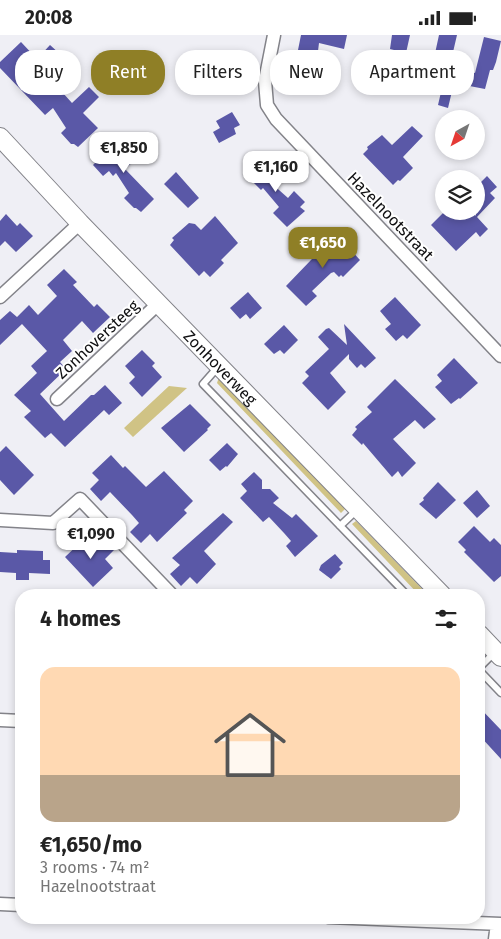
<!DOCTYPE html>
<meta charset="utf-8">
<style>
:root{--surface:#fff;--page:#f2f2f2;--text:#222;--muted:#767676;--accent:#8f7f26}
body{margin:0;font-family:"Fira Sans",sans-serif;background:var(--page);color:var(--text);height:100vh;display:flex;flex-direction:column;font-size:19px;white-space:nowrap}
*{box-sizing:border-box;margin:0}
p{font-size:16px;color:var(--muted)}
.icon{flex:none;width:28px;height:28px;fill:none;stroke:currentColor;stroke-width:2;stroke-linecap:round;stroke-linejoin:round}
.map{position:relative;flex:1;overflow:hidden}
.side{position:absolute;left:15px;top:554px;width:470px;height:335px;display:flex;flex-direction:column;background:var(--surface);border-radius:20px;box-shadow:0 2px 8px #0003}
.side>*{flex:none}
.top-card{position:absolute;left:15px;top:15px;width:471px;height:45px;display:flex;gap:10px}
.needle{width:32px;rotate:220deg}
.controls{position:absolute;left:435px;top:75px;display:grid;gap:10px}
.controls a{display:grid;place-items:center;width:50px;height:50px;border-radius:50%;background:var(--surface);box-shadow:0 2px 8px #0003;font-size:25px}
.price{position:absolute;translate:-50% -42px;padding:0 11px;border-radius:10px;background:#fff;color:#222;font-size:16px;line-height:32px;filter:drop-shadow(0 1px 2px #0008)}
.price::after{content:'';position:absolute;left:50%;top:30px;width:15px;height:11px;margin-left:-8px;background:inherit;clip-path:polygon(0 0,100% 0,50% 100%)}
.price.current{background:var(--accent);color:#fff}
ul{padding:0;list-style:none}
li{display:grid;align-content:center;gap:10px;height:265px;padding:0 25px}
li span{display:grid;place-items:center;height:155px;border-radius:15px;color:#555}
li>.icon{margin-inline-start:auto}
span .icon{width:90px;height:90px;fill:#fffc;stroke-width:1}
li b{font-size:21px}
h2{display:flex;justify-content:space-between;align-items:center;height:60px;padding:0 25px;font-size:21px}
.pill{padding:0 18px;border-radius:20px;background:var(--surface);box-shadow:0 2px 8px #0003;font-size:18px;line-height:45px}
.pill.current{background:var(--accent);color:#fff}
.status{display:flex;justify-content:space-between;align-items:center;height:35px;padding:0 25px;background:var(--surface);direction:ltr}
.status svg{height:14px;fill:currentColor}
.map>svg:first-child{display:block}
.green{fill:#d0c385}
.building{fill:#5a58a7}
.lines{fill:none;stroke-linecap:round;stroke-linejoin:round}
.lane-casing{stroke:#838389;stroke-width:9}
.street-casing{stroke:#838389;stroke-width:15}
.secondary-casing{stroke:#838389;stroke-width:20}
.lane{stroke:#fff;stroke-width:6}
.street{stroke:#fff;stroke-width:12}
.secondary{stroke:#fff;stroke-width:18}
.labels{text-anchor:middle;stroke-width:4;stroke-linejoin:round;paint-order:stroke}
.street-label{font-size:16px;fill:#101012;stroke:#fff}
</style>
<div class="status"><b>20:08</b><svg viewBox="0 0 49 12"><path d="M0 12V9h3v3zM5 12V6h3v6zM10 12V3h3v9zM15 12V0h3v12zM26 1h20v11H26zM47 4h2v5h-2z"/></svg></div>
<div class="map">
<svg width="501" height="904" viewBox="0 0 501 904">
<rect width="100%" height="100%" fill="#efeff5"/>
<path class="green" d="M 219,342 L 345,474 L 341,478 L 217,348 Z
M 169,351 L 187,353 L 133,402 L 124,393 Z
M 356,486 L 428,560 L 419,560 L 352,489 Z"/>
<path class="building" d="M 301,0 L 347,0 L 344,14 L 319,8 L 317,24 L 297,20 Z
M 392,0 L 410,0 L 406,18 L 390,14 Z
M 439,0 L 457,0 L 450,30 L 437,28 L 438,24 L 434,23 Z
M 484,2 L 501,6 L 496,27 L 493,35 L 490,35 L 485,54 L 454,48 L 448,73 L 438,70 L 447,31 L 475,38 Z
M 21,7 L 37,24 L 50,10 L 71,29 L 53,47 L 72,68 L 89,52 L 99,62 L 83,78 L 98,93 L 78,112 L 74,109 L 71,109 L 61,98 L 66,93 L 53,73 L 45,80 L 0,33 L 0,27 Z
M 232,77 L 240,90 L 234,93 L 236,99 L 219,108 L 213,97 L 220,93 L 216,86 Z
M 412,91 L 423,101 L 403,122 L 413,133 L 400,146 L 398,145 L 393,150 L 363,119 L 368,114 L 367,112 L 382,100 L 392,110 Z
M 116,107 L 121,107 L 137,123 L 125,134 L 154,164 L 141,177 L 136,173 L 134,173 L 124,163 L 129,158 L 116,138 L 113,141 L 109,136 L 103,141 L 93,130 Z
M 263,123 L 273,133 L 271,136 L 276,141 L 270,147 L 288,163 L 294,156 L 305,167 L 300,172 L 305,176 L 287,192 L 273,178 L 279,172 L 263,153 L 261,155 L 245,139 L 256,126 L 258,128 Z
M 176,137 L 199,163 L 188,173 L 164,149 Z
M 487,141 L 497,152 L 490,158 L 495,163 L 477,182 L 488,194 L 480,202 L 476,197 L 456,216 L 431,190 L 445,176 L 472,176 L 476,181 L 476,161 L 481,156 L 477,151 Z
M 6,179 L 17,191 L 20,188 L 33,201 L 16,217 L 5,206 L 0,211 L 0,186 Z
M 215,181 L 238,208 L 221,225 L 224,228 L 210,242 L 204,236 L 199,241 L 170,210 L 174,205 L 172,203 L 189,188 L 195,189 L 201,195 Z
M 336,199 L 360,225 L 343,242 L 341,240 L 339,242 L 334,237 L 331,238 L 312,256 L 317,261 L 306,271 L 286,251 Z
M 64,234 L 77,247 L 73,250 L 94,272 L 97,269 L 110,282 L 93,298 L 82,286 L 63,305 L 72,316 L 60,327 L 66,334 L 40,359 L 64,386 L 91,360 L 94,360 L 105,350 L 122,368 L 109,380 L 104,375 L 65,412 L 51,398 L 45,403 L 24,382 L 31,376 L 14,360 L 37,338 L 31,331 L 47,316 L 22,289 L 0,310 L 0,285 L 10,276 L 17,282 L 29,270 L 38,280 L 57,261 L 47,250 Z
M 248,257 L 262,273 L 250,284 L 246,279 L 240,284 L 230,273 Z
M 395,262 L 421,290 L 407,304 L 403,300 L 396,306 L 385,294 L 391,289 L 380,276 Z
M 344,289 L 376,323 L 365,333 L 361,329 L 357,333 L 349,324 L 349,319 L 330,338 L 346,357 L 328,375 L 302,348 L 309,341 L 305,337 L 329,314 L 318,302 L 326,294 L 329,293 L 347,310 Z
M 284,290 L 298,305 L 284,319 L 280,315 L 274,319 L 264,309 Z
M 142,315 L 155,328 L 152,331 L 162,342 L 142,362 L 129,348 L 135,342 L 125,331 Z
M 454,323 L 478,348 L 460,364 L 459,363 L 451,369 L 435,352 L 442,346 L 437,340 Z
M 395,344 L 436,384 L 424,394 L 415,385 L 393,404 L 416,428 L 402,442 L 398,436 L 392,442 L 363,408 L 362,410 L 352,400 L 357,394 L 355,392 L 372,377 L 367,372 Z
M 190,369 L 211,390 L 207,394 L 208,395 L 184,417 L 161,393 Z
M 227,408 L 238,419 L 227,432 L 226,431 L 220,436 L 209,425 Z
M 6,411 L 34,440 L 14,460 L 0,445 L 0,417 Z
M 111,420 L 123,433 L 125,431 L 146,452 L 164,436 L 193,466 L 184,475 L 187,478 L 157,507 L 150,499 L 141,508 L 130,497 L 139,488 L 132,480 L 110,457 L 101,466 L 90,454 L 99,445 L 92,438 Z
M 254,437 L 262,445 L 262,454 L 270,454 L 279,463 L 273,468 L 292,483 L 296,479 L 318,501 L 295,522 L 286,511 L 291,506 L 284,498 L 269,482 L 263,487 L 240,463 L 247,456 L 241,449 Z
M 438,447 L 456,465 L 436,484 L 419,469 L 424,465 L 423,463 Z
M 477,455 L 490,471 L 477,483 L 463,468 Z
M 223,478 L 233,487 L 204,516 L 216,529 L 197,549 L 190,542 L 181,551 L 170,539 L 180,530 L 172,523 Z
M 474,491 L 490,507 L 494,503 L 501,510 L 501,541 L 494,547 L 464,517 L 466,515 L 458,507 Z
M 85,503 L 94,512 L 103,504 L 114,515 L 105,524 L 113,533 L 93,552 L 65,522 Z
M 17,515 L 43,516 L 43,525 L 50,525 L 50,539 L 29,538 L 29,545 L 16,545 L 16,538 L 0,537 L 0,517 L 17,518 Z
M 335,519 L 343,528 L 339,532 L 341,534 L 331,544 L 319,535 L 321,530 Z
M 479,672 L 501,695 L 501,724 L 479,700 Z"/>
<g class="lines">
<g class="lane-casing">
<path id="lane" d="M 218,332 L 203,349 L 407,560
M 340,491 L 358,474
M 479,633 L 494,618
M 479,635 L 501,658"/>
</g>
<g class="street-casing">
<path id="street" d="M 274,0 L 265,46 L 267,70 L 276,84 L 501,321
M 0,262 L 80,188
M 57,364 L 159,268
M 0,485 L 53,488 L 80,464 L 172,560
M 0,685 L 21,686
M 0,869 L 21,870
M 328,882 L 501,889
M 495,904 L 497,889"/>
</g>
<g class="secondary-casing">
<g id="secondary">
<path id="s1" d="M 0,102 L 80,188 L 442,560"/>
<path d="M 479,599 L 501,622"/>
</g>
</g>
<use href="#lane" class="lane"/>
<use href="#street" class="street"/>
<use href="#secondary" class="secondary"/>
</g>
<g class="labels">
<g class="street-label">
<text transform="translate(391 181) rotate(46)" y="6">Hazelnootstraat</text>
<text transform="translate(97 304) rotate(-43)" y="6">Zonhoversteeg</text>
<text dy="6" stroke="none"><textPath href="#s1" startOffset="319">Zonhoverweg</textPath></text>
</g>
</g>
</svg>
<div class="controls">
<a><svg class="needle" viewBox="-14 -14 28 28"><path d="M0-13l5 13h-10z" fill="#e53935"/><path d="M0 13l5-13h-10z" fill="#767676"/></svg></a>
<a><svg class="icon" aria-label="layers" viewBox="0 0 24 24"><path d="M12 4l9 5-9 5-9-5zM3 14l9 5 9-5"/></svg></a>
</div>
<b class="price" style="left:124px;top:139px">€1,850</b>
<b class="price" style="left:276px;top:158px">€1,160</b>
<b class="price current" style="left:323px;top:234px">€1,650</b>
<b class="price" style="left:91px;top:525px">€1,090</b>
<div class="top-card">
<a class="pill">Buy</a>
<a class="pill current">Rent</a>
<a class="pill">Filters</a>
<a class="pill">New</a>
<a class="pill">Apartment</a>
</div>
<section class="side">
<h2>4 homes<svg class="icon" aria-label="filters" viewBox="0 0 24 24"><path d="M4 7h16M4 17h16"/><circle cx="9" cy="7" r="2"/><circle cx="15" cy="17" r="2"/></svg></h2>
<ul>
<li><span style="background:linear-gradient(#ffd9b3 70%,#b9a48a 0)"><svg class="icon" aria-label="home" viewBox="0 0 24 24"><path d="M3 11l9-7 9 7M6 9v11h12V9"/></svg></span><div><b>€1,650/mo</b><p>3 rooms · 74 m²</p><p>Hazelnootstraat</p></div></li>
</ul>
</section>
</div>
